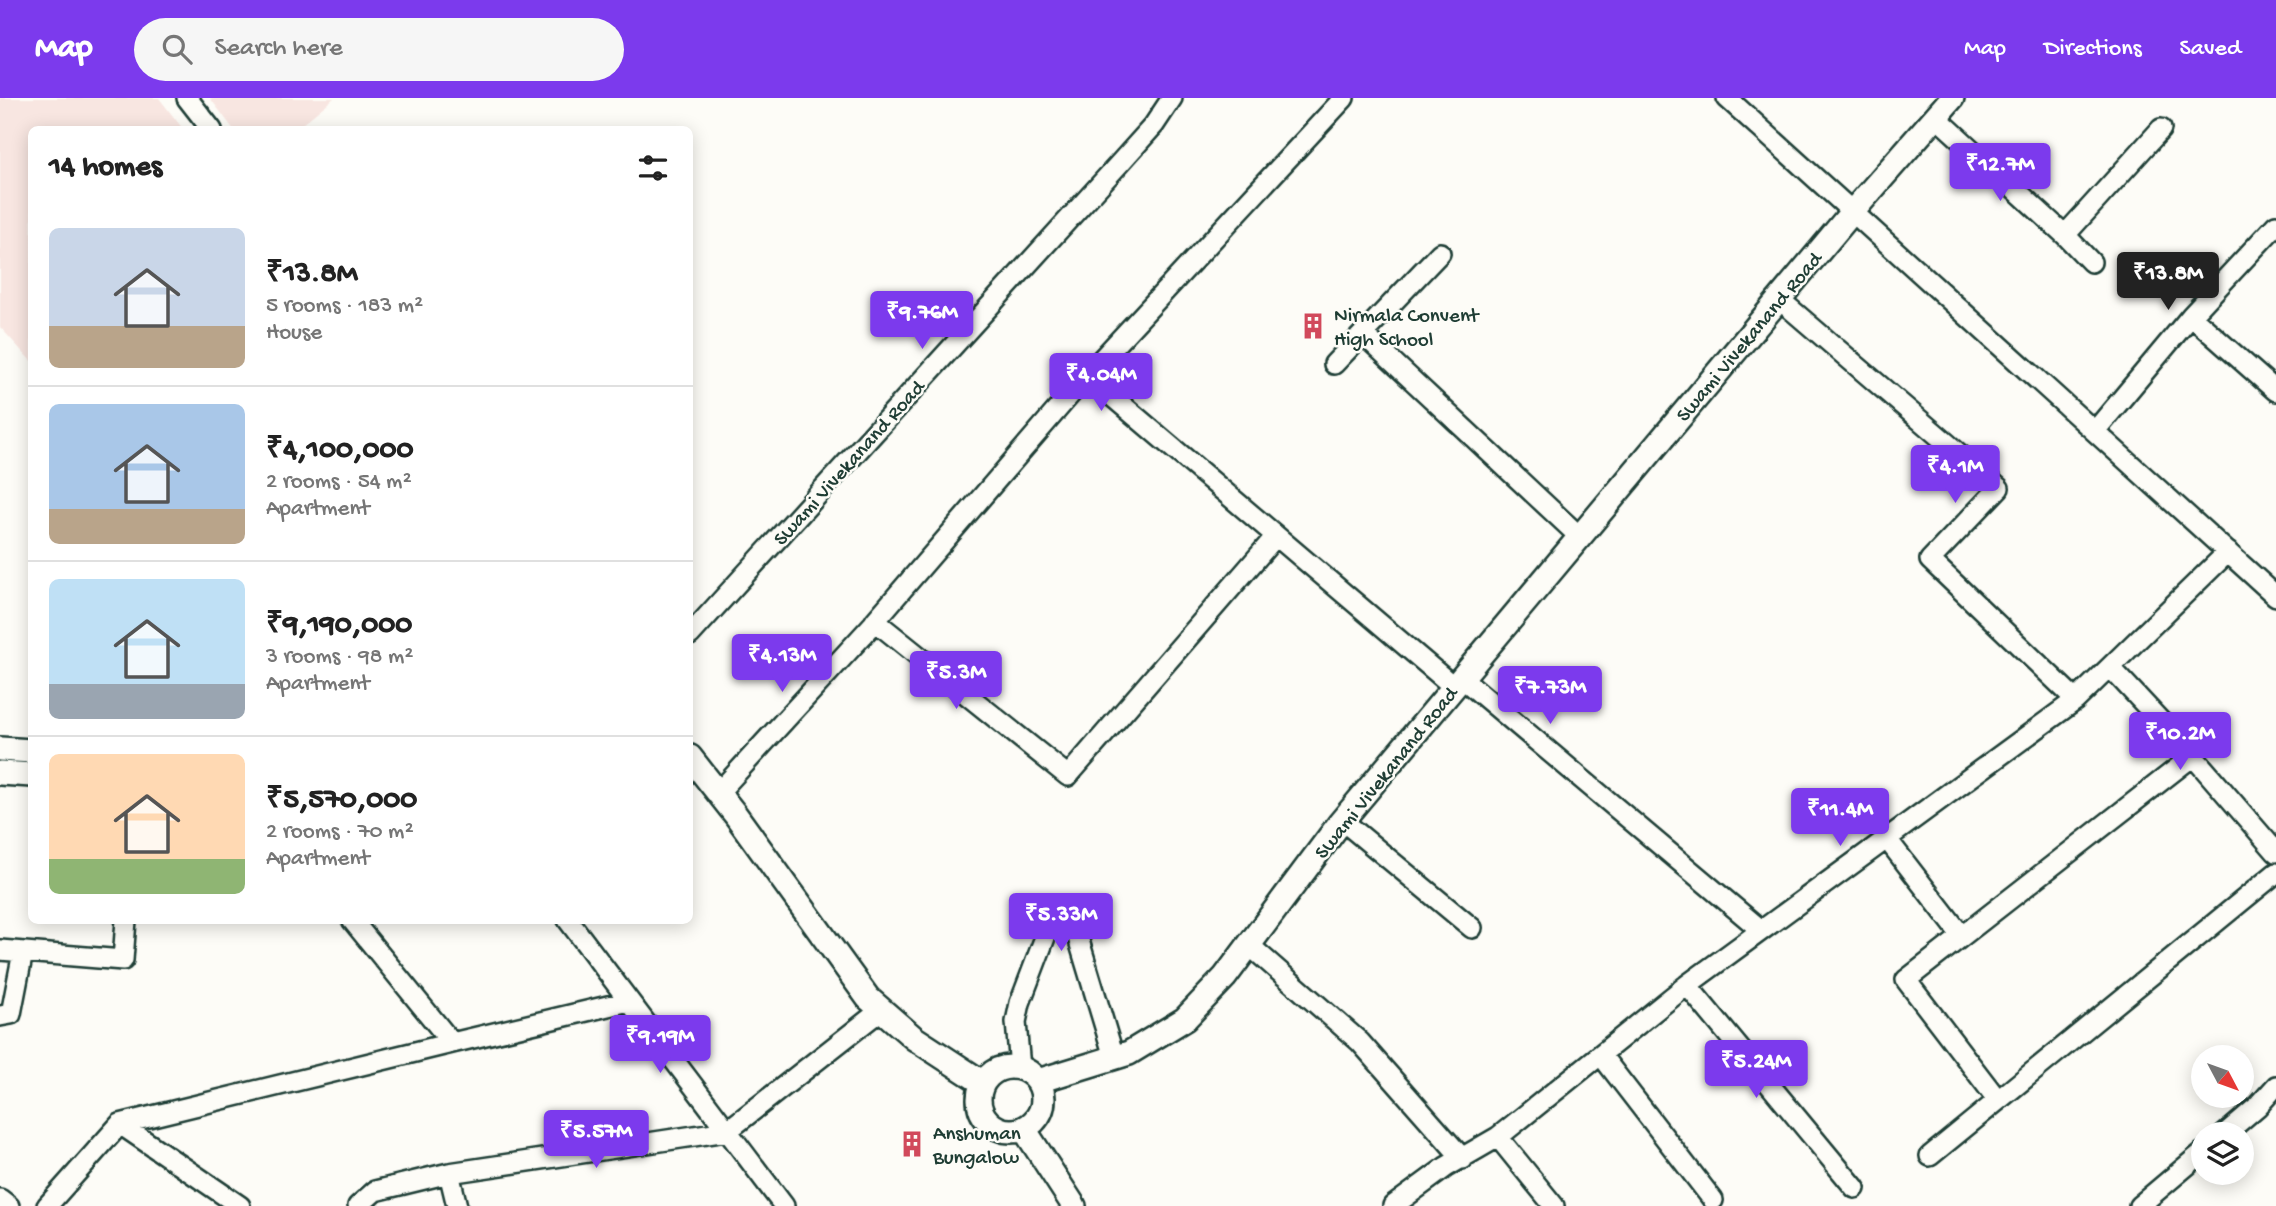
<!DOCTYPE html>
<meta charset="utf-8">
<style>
:root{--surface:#fff;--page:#f6f6f6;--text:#222;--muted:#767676;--line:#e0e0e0;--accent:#7c3aed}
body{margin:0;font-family:"Gochi Hand",sans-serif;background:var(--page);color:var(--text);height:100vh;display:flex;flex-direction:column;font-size:26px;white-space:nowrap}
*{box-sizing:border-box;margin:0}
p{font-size:23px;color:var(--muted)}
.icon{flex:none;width:38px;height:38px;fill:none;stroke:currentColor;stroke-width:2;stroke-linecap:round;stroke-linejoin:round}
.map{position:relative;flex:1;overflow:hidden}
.side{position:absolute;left:28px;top:28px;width:665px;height:798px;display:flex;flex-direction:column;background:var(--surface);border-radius:10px;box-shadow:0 4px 18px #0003}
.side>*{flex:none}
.needle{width:46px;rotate:131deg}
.buttons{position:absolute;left:2191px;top:947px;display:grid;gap:14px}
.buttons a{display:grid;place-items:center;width:63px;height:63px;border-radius:50%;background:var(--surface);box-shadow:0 4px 18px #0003;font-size:35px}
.price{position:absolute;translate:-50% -60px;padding:0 16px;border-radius:7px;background:var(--accent);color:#fff;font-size:23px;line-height:46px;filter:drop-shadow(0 2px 4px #0008)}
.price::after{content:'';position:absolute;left:50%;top:42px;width:21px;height:16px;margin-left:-10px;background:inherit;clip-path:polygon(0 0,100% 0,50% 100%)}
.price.current{background:#222;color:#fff}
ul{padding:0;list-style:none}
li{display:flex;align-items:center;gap:21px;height:175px;padding:0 21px}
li+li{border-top:2px solid var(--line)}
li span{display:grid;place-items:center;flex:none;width:196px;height:140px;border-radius:10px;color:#555}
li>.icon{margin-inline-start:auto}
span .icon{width:84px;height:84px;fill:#fffc;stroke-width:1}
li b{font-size:30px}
h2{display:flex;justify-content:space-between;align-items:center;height:84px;padding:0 21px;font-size:30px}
header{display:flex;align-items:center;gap:42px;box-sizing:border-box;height:98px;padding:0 35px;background:var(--accent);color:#fff}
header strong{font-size:33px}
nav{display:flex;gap:38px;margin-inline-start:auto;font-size:24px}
.search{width:490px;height:63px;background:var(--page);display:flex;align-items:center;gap:18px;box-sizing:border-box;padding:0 24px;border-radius:38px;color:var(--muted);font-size:26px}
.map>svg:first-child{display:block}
.built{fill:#f8e6e1}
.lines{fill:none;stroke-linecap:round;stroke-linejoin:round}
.minor-casing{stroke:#1f3d34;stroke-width:24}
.major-casing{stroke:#1f3d34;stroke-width:28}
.minor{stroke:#fdfcf7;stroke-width:19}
.major{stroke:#fdfcf7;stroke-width:23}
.labels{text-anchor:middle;stroke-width:5;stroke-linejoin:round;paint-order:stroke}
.poi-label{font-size:21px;fill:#1f3d34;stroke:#fdfcf7;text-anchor:start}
.street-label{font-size:21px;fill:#1f3d34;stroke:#fdfcf7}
</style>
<header>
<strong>Map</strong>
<div class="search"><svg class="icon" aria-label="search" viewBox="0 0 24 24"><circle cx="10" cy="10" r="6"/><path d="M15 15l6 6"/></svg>Search here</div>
<nav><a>Map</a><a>Directions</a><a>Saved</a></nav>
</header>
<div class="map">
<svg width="2276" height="1108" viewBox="0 0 2276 1108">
<rect width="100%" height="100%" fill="#fdfcf7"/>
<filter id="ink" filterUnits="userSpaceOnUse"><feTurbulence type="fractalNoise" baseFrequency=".0143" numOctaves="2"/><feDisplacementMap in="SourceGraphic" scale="14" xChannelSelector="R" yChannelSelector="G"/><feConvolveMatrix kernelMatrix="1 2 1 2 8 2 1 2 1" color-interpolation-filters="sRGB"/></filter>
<g filter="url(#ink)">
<path class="built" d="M 0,0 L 159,0 L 183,31 L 32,32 L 31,263 L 0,229 Z
M 210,0 L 334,0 L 296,31 L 234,32 Z"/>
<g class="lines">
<g class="minor-casing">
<path id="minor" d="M 187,0 L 212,32
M 1344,0 L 1087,277 L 1454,589
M 1727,0 L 2276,498
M 1935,18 L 2065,137 L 2091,164
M 2065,137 L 2161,31
M 1779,201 L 1999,390 L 1930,462 L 2076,602
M 2191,218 L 2276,293
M 1363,236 L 1580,439
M 1334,266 L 1440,155
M 1087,277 L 875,523 L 1068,678 L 1276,438
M 2095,333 L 2191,218 L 2276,127
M 690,537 L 1119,66 L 1154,27 L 1172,0
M 2110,569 L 2193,658 L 2276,754
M 1462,580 L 1761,832
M 718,695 L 876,523
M 1343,723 L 1472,830
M 1887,741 L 1961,837
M 352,822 L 452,945 L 629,903
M 568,822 L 784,1108
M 1249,847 L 1360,944 L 1463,1061
M 0,852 L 123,862 L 126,822
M 1687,887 L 1855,1090
M 0,918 L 11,916 L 23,854
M 1601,957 L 1713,1102
M 1020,970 L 1016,924 L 1020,905 L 1052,821 L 1074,826 L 1114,959
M 1997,1001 L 1906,882 L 2193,658
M 2225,1036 L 2258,1008 L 2276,988
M 1498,1039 L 1554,1108
M 1930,1058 L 2276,775
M 0,1101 L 9,1108
M 47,1108 L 120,1026
M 240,1108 L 120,1026 L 452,945
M 358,1108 L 375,1093 L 449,1075
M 457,1108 L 449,1075 L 727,1033 L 881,912
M 1393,1108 L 1446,1069 L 1498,1039 L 1687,887 L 2076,602 L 2228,454
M 2139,1108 L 2203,1054"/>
</g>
<g class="major-casing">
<path id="major" d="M 0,651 L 32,653
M 690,659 L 735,716 L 868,900 L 914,940 L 983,985
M 0,675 L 32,677
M979 1001a32 32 0 1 1 64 0a32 32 0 1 1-64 0Z
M 1038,983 L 1129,955 L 1185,921 L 1225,879 L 1340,725 L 1853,113 L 1952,0
M 1024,1031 L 1074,1108"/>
</g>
<use href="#minor" class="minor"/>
<use href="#major" class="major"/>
</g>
</g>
<defs>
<g id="building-bare" transform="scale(2.1)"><path d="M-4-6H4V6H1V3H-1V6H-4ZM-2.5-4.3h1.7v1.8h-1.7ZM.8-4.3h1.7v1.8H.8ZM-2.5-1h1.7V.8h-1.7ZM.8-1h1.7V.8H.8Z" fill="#d1495b" stroke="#fdfcf7" stroke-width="2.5" paint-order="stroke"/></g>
</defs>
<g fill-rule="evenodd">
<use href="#building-bare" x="1313" y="228"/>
<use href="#building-bare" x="912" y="1046"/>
</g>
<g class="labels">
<g class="poi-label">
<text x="1334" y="223">Nirmala Convent<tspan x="1334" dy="24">High School</tspan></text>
<text x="933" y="1041">Anshuman<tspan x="933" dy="24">Bungalow</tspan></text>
</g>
<g class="street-label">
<text transform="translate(1748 238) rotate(-50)" y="7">Swami Vivekanand Road</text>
<text transform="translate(848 364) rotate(-48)" y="7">Swami Vivekanand Road</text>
<text transform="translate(1385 674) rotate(-51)" y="7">Swami Vivekanand Road</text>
</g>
</g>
</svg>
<div class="buttons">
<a><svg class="needle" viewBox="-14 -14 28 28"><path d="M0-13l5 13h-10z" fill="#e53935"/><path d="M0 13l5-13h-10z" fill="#767676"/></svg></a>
<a><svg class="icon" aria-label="layers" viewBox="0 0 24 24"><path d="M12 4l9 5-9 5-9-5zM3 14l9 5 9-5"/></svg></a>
</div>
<b class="price" style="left:2000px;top:105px">₹12.7M</b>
<b class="price current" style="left:2168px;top:214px">₹13.8M</b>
<b class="price" style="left:922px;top:253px">₹9.76M</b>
<b class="price" style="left:1101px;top:315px">₹4.04M</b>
<b class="price" style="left:1955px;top:407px">₹4.1M</b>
<b class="price" style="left:782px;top:596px">₹4.13M</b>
<b class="price" style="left:956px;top:613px">₹5.3M</b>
<b class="price" style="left:1550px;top:628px">₹7.73M</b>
<b class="price" style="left:2180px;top:674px">₹10.2M</b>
<b class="price" style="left:1840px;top:750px">₹11.4M</b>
<b class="price" style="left:1061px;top:855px">₹5.33M</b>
<b class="price" style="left:660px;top:977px">₹9.19M</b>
<b class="price" style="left:1756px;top:1002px">₹5.24M</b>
<b class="price" style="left:596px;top:1072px">₹5.57M</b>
<section class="side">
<h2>14 homes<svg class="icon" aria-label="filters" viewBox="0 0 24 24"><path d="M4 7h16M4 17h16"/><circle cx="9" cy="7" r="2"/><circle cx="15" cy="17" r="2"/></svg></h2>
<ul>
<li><span style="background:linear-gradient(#c9d6e8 70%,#b9a48a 0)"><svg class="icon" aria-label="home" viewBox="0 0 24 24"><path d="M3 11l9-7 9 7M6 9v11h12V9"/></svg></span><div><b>₹13.8M</b><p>5 rooms · 183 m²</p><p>House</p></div></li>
<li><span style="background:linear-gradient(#a9c7e8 75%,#b9a48a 0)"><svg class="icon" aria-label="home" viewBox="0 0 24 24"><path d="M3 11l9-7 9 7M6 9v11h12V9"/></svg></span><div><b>₹4,100,000</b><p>2 rooms · 54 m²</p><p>Apartment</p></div></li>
<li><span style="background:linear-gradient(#bfe0f5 75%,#9aa5b1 0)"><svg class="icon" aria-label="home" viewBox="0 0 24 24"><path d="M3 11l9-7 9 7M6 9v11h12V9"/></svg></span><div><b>₹9,190,000</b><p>3 rooms · 98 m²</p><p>Apartment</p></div></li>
<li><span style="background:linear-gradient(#ffd9b3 75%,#8fb573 0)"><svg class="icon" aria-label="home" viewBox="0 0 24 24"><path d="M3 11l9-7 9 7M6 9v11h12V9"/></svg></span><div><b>₹5,570,000</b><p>2 rooms · 70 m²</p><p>Apartment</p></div></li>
</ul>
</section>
</div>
